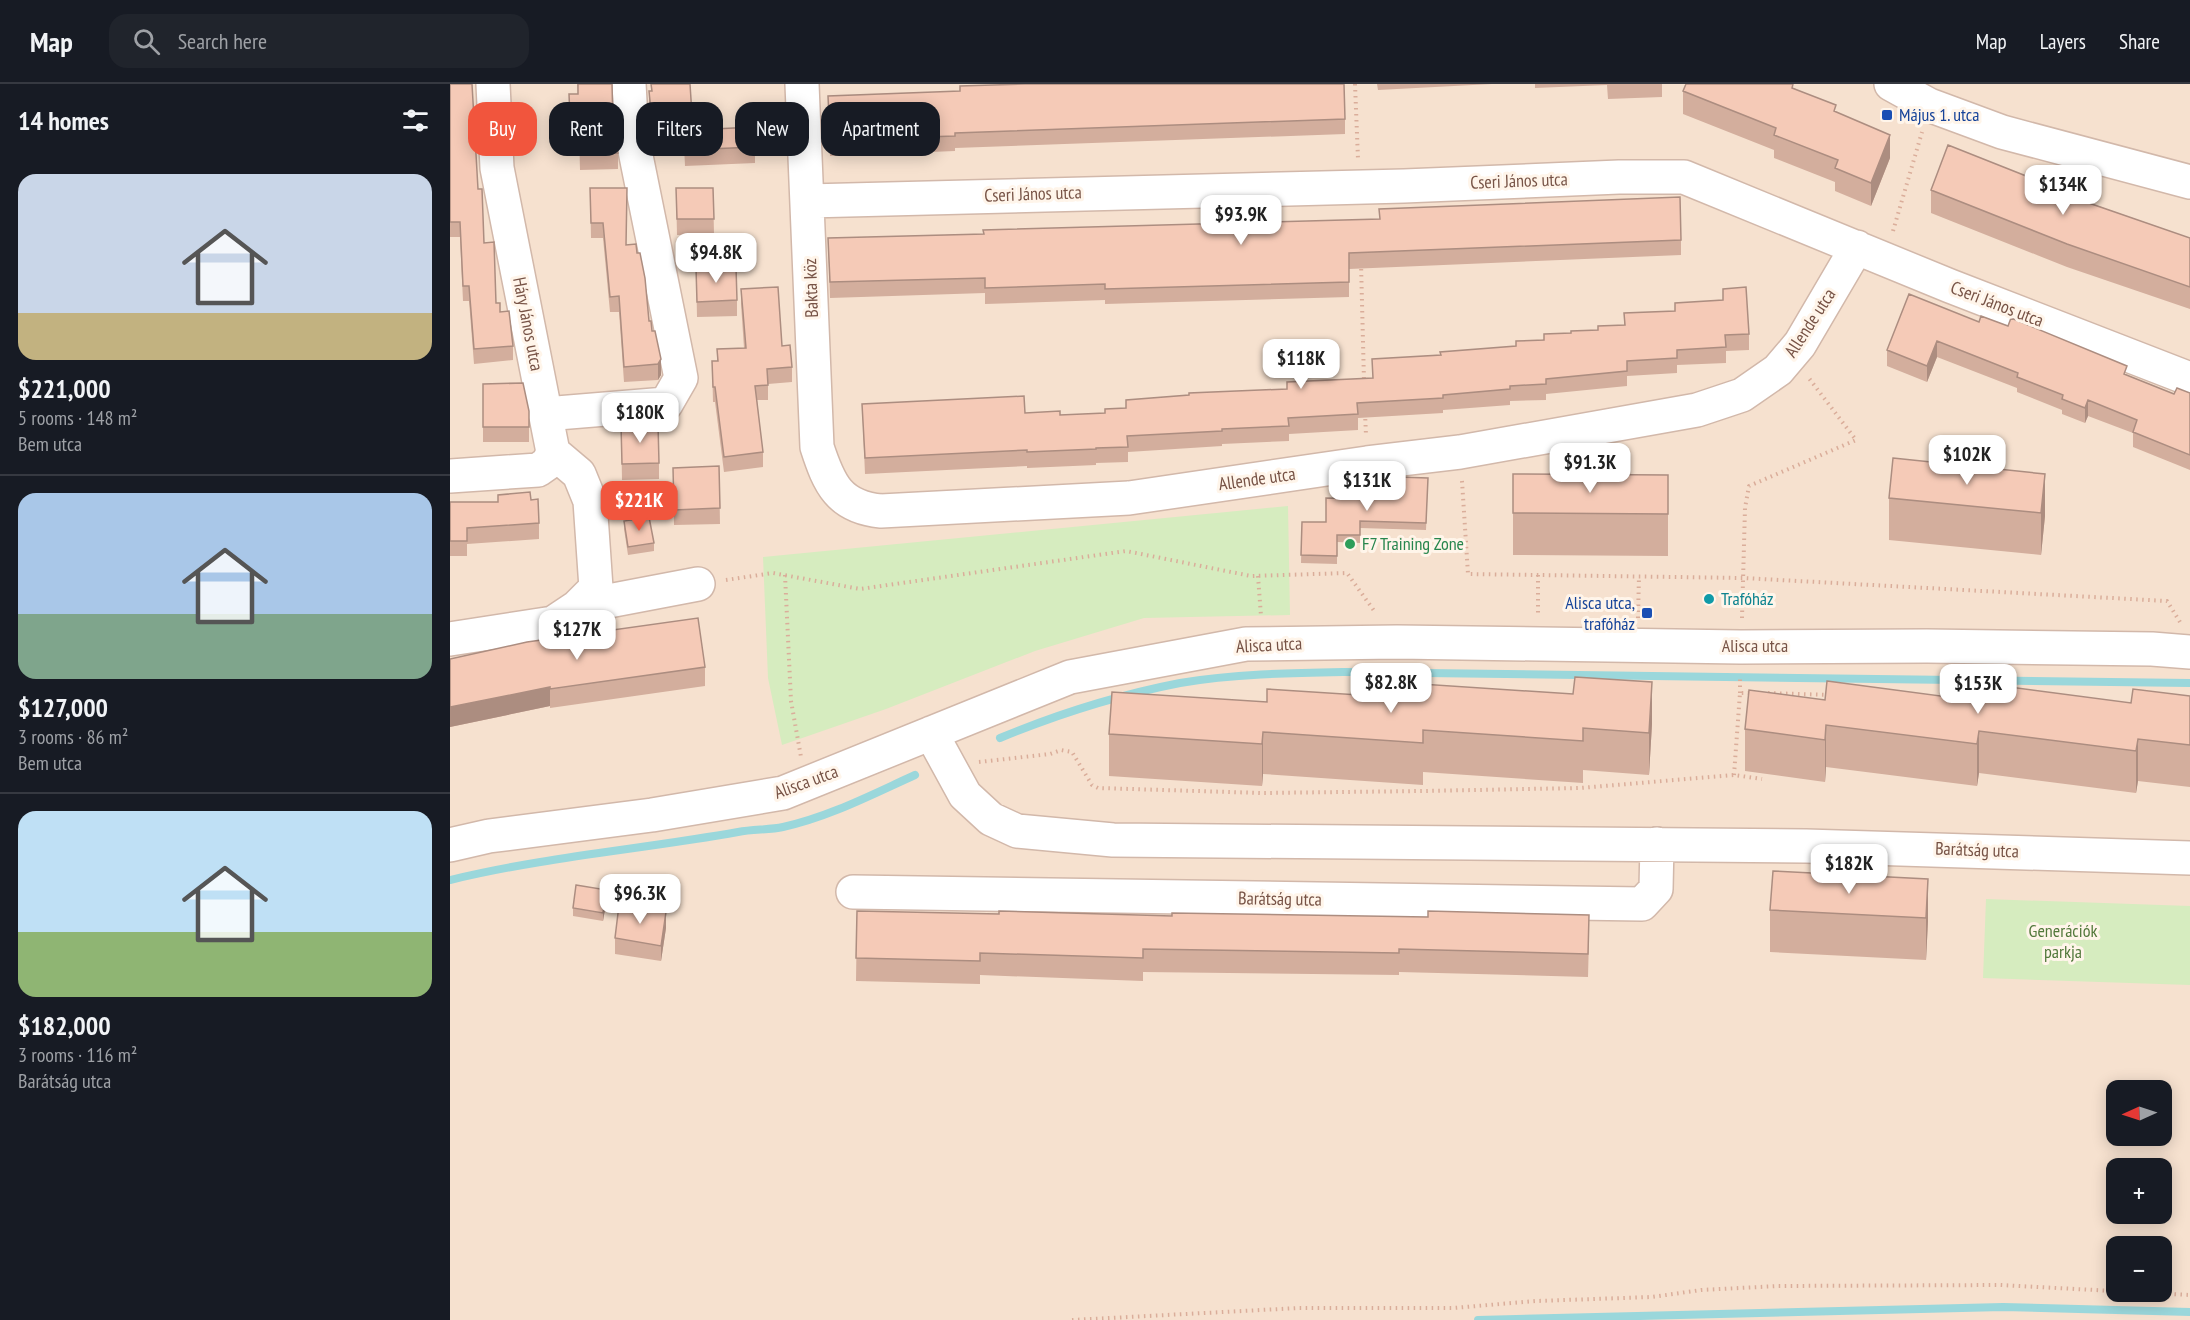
<!DOCTYPE html>
<meta charset="utf-8">
<style>
:root{--surface:#171b24;--page:#20242c;--text:#f1f3f6;--muted:#9ea1a6;--line:#363941;--accent:#f1553d}
body{margin:0;font-family:"PT Sans Narrow",sans-serif;background:var(--page);color:var(--text);height:100vh;display:flex;flex-direction:column;font-size:22px;white-space:nowrap}
*{box-sizing:border-box;margin:0}
p{font-size:20px;color:var(--muted)}
.icon{flex:none;width:33px;height:33px;fill:none;stroke:currentColor;stroke-width:2;stroke-linecap:round;stroke-linejoin:round}
.map{position:relative;flex:1;overflow:hidden}
.drawer{display:flex;flex-direction:column;background:var(--surface);width:450px}
.drawer>*{flex:none}
.hud{position:absolute;left:18px;top:18px;width:570px;height:54px;display:flex;gap:12px}
.needle{width:39px;rotate:267deg}
.buttons{position:absolute;left:1656px;top:996px;display:grid;gap:12px}
.buttons a{display:grid;place-items:center;width:66px;height:66px;border-radius:12px;background:var(--surface);box-shadow:0 3px 15px #0003;font-size:30px}
.price{position:absolute;translate:-50% -51px;padding:0 14px;border-radius:12px;background:#fff;color:#222;font-size:20px;line-height:39px;filter:drop-shadow(0 2px 3px #0008)}
.price::after{content:'';position:absolute;left:50%;top:36px;width:18px;height:14px;margin-left:-9px;background:inherit;clip-path:polygon(0 0,100% 0,50% 100%)}
.price.selected{background:var(--accent);color:#fff}
ul{padding:0;list-style:none}
li{display:grid;align-content:center;gap:12px;height:318px;padding:0 18px}
li+li{border-top:2px solid var(--line)}
li span{display:grid;place-items:center;height:186px;border-radius:18px;color:#555}
li>.icon{margin-inline-start:auto}
span .icon{width:108px;height:108px;fill:#fffc;stroke-width:1}
li b{font-size:26px}
h2{display:flex;justify-content:space-between;align-items:center;height:72px;padding:0 18px;font-size:26px}
.tag{padding:0 21px;border-radius:18px;background:var(--surface);box-shadow:0 3px 15px #0003;font-size:21px;line-height:54px}
.tag.selected{background:var(--accent);color:#fff}
header{display:flex;align-items:center;gap:36px;box-sizing:border-box;height:84px;padding:0 30px;background:var(--surface);border-bottom:2px solid var(--line)}
header strong{font-size:28px}
nav{display:flex;gap:33px;margin-inline-start:auto;font-size:21px}
.search{width:420px;height:54px;background:var(--page);display:flex;align-items:center;gap:15px;box-sizing:border-box;padding:0 21px;border-radius:18px;color:var(--muted);font-size:22px}
main{display:flex;flex:1;min-height:0}
.map>svg:first-child{display:block}
.residential{fill:#f6e1cf;fill-rule:evenodd}
.green{fill:#d6ecbf}
.lines{fill:none;stroke-linecap:round;stroke-linejoin:round}
.stream{stroke:#9ad7db;stroke-width:8}
.minor-casing{stroke:#d2b8aa;stroke-width:36}
.path{stroke:#daad9a;stroke-width:4;stroke-dasharray:1.5 4.5;stroke-linecap:butt}
.minor{stroke:#fff;stroke-width:33}
.wall{fill:#d3ae9d}
.shaded-wall{fill:#ac8d80}
.building{fill:#f5cab7;stroke:#ac8d80;stroke-width:1.5}
.transit-dot{fill:#1a4fb4;stroke:#fff5ea;stroke-width:2}
.leisure-dot{fill:#2e9e5b;stroke:#fff5ea;stroke-width:2}
.culture-dot{fill:#0f9aa8;stroke:#fff5ea;stroke-width:2}
.labels{text-anchor:middle;stroke-width:6;stroke-linejoin:round;paint-order:stroke}
.transit-label{font-size:18px;fill:#164399;stroke:#fff5ea;text-anchor:start}
.street-label{font-size:18px;fill:#775346;stroke:#fff5ea}
.leisure-label{font-size:18px;fill:#27864d;stroke:#fff5ea;text-anchor:start}
.culture-label{font-size:18px;fill:#0d838f;stroke:#fff5ea;text-anchor:start}
.park-label{font-size:18px;fill:#52783b;stroke:#fff5ea}
</style>
<header>
<strong>Map</strong>
<div class="search"><svg class="icon" aria-label="search" viewBox="0 0 24 24"><circle cx="10" cy="10" r="6"/><path d="M15 15l6 6"/></svg>Search here</div>
<nav><a>Map</a><a>Layers</a><a>Share</a></nav>
</header>
<main>
<section class="drawer">
<h2>14 homes<svg class="icon" aria-label="filters" viewBox="0 0 24 24"><path d="M4 7h16M4 17h16"/><circle cx="9" cy="7" r="2"/><circle cx="15" cy="17" r="2"/></svg></h2>
<ul>
<li><span style="background:linear-gradient(#c9d6e8 75%,#c2b280 0)"><svg class="icon" aria-label="home" viewBox="0 0 24 24"><path d="M3 11l9-7 9 7M6 9v11h12V9"/></svg></span><div><b>$221,000</b><p>5 rooms · 148 m²</p><p>Bem utca</p></div></li>
<li><span style="background:linear-gradient(#a9c7e8 65%,#7fa58c 0)"><svg class="icon" aria-label="home" viewBox="0 0 24 24"><path d="M3 11l9-7 9 7M6 9v11h12V9"/></svg></span><div><b>$127,000</b><p>3 rooms · 86 m²</p><p>Bem utca</p></div></li>
<li><span style="background:linear-gradient(#bfe0f5 65%,#8fb573 0)"><svg class="icon" aria-label="home" viewBox="0 0 24 24"><path d="M3 11l9-7 9 7M6 9v11h12V9"/></svg></span><div><b>$182,000</b><p>3 rooms · 116 m²</p><p>Barátság utca</p></div></li>
</ul>
</section>
<div class="map">
<svg width="1740" height="1236" viewBox="0 0 1740 1236">
<rect width="100%" height="100%" fill="#fef0e2"/>
<path class="residential" d="M 0,0 L 1740,0 L 1740,1236 L 0,1236 ZM 1666,1006 L 1712,1006 L 1712,1052 L 1666,1052 ZM 1666,1084 L 1712,1084 L 1712,1130 L 1666,1130 ZM 1666,1162 L 1712,1162 L 1712,1208 L 1666,1208 Z"/>
<path class="green" d="M 838,422 L 840,531 L 694,534 L 585,567 L 436,625 L 332,661 L 318,594 L 313,473 Z
M 1536,815 L 1740,822 L 1740,901 L 1533,894 Z"/>
<g class="lines">
<path class="stream" d="M 550,654 C 608,630 668,611 730,599 C 783,590 840,589 894,588 L 1740,599
M 0,796 C 94,773 193,765 288,748 C 303,745 319,746 333,743 C 379,733 423,710 465,691
M 1028,1236 L 1553,1223 L 1740,1228"/>
<g class="minor-casing">
<path id="minor" d="M 352,0 L 367,363 C 379,400 389,423 431,427 L 679,414 L 917,379 L 1010,368 L 1247,326 L 1292,311 L 1328,286 L 1350,260 L 1407,163
M 1441,0 L 1479,21 L 1552,48 L 1740,98
M 358,117 L 954,102 L 1169,93 L 1234,93 L 1500,202 L 1740,295
M 95,330 L 216,320 L 231,294 L 182,52 L 179,0
M 0,392 L 88,386 L 98,379 L 103,368 L 47,84 L 43,0
M 127,523 L 248,500
M 0,555 L 103,539 L 127,523 L 146,504 L 140,417 L 129,390 L 103,368
M 481,649 L 515,711 L 541,735 L 567,747 L 663,756 L 1356,762 L 1740,774
M 0,761 L 39,752 L 202,731 L 333,709 L 620,593 L 796,560 L 947,558 L 1291,563 L 1477,562 L 1702,565 L 1740,568
M 403,808 L 1192,820 L 1206,805 L 1207,760"/>
</g>
<path class="path" d="M 905,0 L 908,75
M 1443,147 L 1472,48
M 911,179 L 914,297
M 915,329 L 916,351
M 1012,397 L 1018,490 L 1293,494 L 1717,517 L 1730,538
M 335,491 L 341,617 L 351,673
M 1088,491 L 1088,532
M 808,492 L 811,532
M 276,496 L 323,489 L 410,505 L 676,467 L 801,492 L 897,489 L 925,528
M 1188,534 L 1189,492
M 1292,534 L 1295,424 L 1299,402 L 1406,356 L 1358,293
M 1290,609 L 1290,593
M 1318,609 L 1380,611
M 1501,614 L 1533,614
M 529,678 L 600,670 L 611,666 L 622,668 L 642,701 L 648,704 L 812,709 L 973,707 L 1130,704 L 1284,691 L 1312,695
M 1284,691 L 1290,609 L 1302,609
M 622,1236 L 849,1224 L 1003,1224 L 1086,1217 L 1202,1213 L 1251,1206 L 1328,1202 L 1550,1201 L 1740,1211"/>
<use href="#minor" class="minor"/>
</g>
<path class="wall" d="M 0,0 L 28,105 L 34,159 L 46,219 L 63,262 L 63,276 L 24,280 L 19,217 L 13,217 L 10,153 L 0,153 Z
M 127,0 L 162,0 L 163,38 L 168,69 L 168,85 L 130,86 L 129,49 L 120,49 L 119,26 L 119,10 L 128,10 Z
M 201,0 L 240,0 L 243,46 L 305,63 L 305,79 L 235,82 L 234,61 L 203,63 L 199,22 L 199,7 L 201,7 Z
M 927,0 L 1042,0 L 928,6 Z
M 1085,0 L 1212,0 L 1212,13 L 1158,15 L 1157,1 L 1085,4 Z
M 1344,4 L 1386,29 L 1440,74 L 1421,122 L 1385,107 L 1385,98 L 1324,74 L 1324,66 L 1233,30 L 1233,7 Z
M 378,12 L 895,35 L 895,50 L 505,64 L 505,67 L 380,72 Z
M 140,104 L 176,161 L 187,169 L 199,237 L 211,291 L 208,296 L 174,298 L 169,228 L 160,228 L 153,154 L 141,154 Z
M 226,104 L 263,104 L 264,150 L 227,151 Z
M 1481,106 L 1634,117 L 1740,154 L 1740,225 L 1617,183 L 1481,129 Z
M 929,135 L 1231,156 L 1231,171 L 899,185 L 899,213 L 655,220 L 655,216 L 535,220 L 535,209 L 380,214 L 378,154 L 534,150 Z
M 246,184 L 287,216 L 287,232 L 247,233 Z
M 291,205 L 332,262 L 342,283 L 342,298 L 318,300 L 318,316 L 307,316 L 313,368 L 313,383 L 274,388 L 265,318 L 263,318 L 262,277 L 267,277 L 267,265 L 294,264 L 291,220 Z
M 1273,205 L 1299,250 L 1299,266 L 1276,267 L 1276,279 L 1227,281 L 1227,289 L 1177,292 L 1177,302 L 1096,310 L 1096,316 L 1060,317 L 1060,321 L 993,326 L 993,329 L 908,334 L 908,346 L 839,350 L 839,357 L 772,360 L 772,362 L 678,368 L 678,378 L 646,379 L 646,381 L 577,384 L 577,382 L 415,390 L 412,320 L 610,331 L 655,329 L 923,294 L 922,275 L 990,271 L 1066,262 L 1121,249 L 1148,246 L 1174,241 L 1174,229 L 1225,227 L 1273,216 Z
M 1529,238 L 1677,292 L 1724,310 L 1740,309 L 1740,386 L 1683,363 L 1683,349 L 1638,332 L 1635,339 L 1612,330 L 1612,326 L 1567,308 L 1567,304 L 1487,273 L 1477,298 L 1437,282 L 1437,266 Z
M 33,300 L 79,327 L 79,358 L 33,358 Z
M 171,341 L 209,379 L 209,395 L 172,396 Z
M 269,382 L 270,440 L 224,441 L 223,384 Z
M 1063,390 L 1218,391 L 1218,472 L 1063,471 Z
M 1595,390 L 1595,432 L 1591,471 L 1439,456 L 1439,414 Z
M 978,394 L 976,446 L 910,444 L 910,459 L 887,458 L 887,480 L 851,479 L 852,438 L 876,438 L 915,415 Z
M 48,411 L 81,416 L 89,439 L 89,455 L 17,460 L 17,472 L 0,472 L 0,418 L 48,418 Z
M 174,437 L 204,459 L 204,467 L 178,471 L 174,445 Z
M 0,575 L 255,583 L 255,602 L 100,624 L 100,622 L 0,643 Z
M 1740,612 L 1740,703 L 1688,697 L 1686,709 L 1529,689 L 1527,702 L 1376,683 L 1375,698 L 1295,687 L 1295,645 L 1375,616 L 1681,619 Z
M 817,618 L 1202,640 L 1199,691 L 1133,686 L 1133,699 L 973,688 L 973,701 L 813,690 L 812,702 L 659,692 L 659,650 Z
M 1478,795 L 1478,837 L 1476,876 L 1320,868 L 1320,826 Z
M 157,814 L 153,837 L 123,832 L 123,824 Z
M 407,827 L 1139,854 L 1138,893 L 949,888 L 949,891 L 693,888 L 693,897 L 530,891 L 530,900 L 406,897 Z
M 216,844 L 211,877 L 165,870 L 165,854 Z"/>
<path class="shaded-wall" d="M 1440,51 L 1440,74 L 1421,122 L 1421,99 Z
M 1487,257 L 1487,273 L 1477,298 L 1477,282 Z
M 211,275 L 211,291 L 208,296 L 208,280 Z
M 1638,316 L 1638,332 L 1635,339 L 1635,324 Z
M 1595,390 L 1595,432 L 1591,471 L 1591,429 Z
M 1202,598 L 1202,640 L 1199,691 L 1199,649 Z
M 100,603 L 100,622 L 0,643 L 0,623 Z
M 1376,641 L 1376,683 L 1375,698 L 1375,656 Z
M 1529,647 L 1529,689 L 1527,702 L 1527,660 Z
M 813,648 L 813,690 L 812,702 L 812,660 Z
M 1688,655 L 1688,697 L 1686,709 L 1686,667 Z
M 1478,795 L 1478,837 L 1476,876 L 1476,834 Z
M 157,806 L 157,814 L 153,837 L 153,829 Z
M 216,828 L 216,844 L 211,877 L 211,862 Z"/>
<path class="building" d="M 0,0 L 22,0 L 28,105 L 32,105 L 34,159 L 44,158 L 46,219 L 50,219 L 50,228 L 59,227 L 63,262 L 24,265 L 19,202 L 13,202 L 10,138 L 0,138 Z
M 128,0 L 162,0 L 163,38 L 168,69 L 130,71 L 129,34 L 120,34 L 119,10 L 128,10 Z
M 201,0 L 240,0 L 243,46 L 304,43 L 305,63 L 235,66 L 234,46 L 203,47 L 199,7 L 202,7 Z
M 575,0 L 894,0 L 895,35 L 505,49 L 505,52 L 380,56 L 378,12 L 510,7 L 510,2 Z
M 1236,0 L 1343,0 L 1342,4 L 1386,21 L 1384,27 L 1440,51 L 1421,99 L 1385,84 L 1388,76 L 1324,51 L 1326,44 L 1233,7 Z
M 1498,61 L 1634,115 L 1633,117 L 1740,154 L 1740,203 L 1617,160 L 1481,106 Z
M 140,104 L 177,104 L 176,161 L 186,160 L 187,169 L 190,169 L 195,194 L 199,237 L 201,237 L 202,247 L 205,247 L 211,275 L 208,280 L 174,283 L 169,212 L 160,213 L 153,139 L 141,139 Z
M 226,104 L 263,104 L 264,135 L 227,135 Z
M 1230,113 L 1231,156 L 899,169 L 899,198 L 655,205 L 655,200 L 535,204 L 535,194 L 380,198 L 378,154 L 534,150 L 533,146 L 930,135 L 929,125 Z
M 286,183 L 287,216 L 247,218 L 246,184 Z
M 328,203 L 332,262 L 340,261 L 342,283 L 317,285 L 318,301 L 305,302 L 313,368 L 274,373 L 265,303 L 263,303 L 262,277 L 268,277 L 267,265 L 296,264 L 291,205 Z
M 1296,203 L 1299,250 L 1275,251 L 1276,263 L 1227,266 L 1227,274 L 1177,277 L 1177,287 L 1096,295 L 1096,300 L 1060,302 L 1060,305 L 993,311 L 993,314 L 907,319 L 908,330 L 838,334 L 839,342 L 772,345 L 772,347 L 677,352 L 678,363 L 646,364 L 646,365 L 577,368 L 577,366 L 415,374 L 412,320 L 574,312 L 575,329 L 610,327 L 610,331 L 655,329 L 655,325 L 676,324 L 676,316 L 739,311 L 739,309 L 837,305 L 837,298 L 923,294 L 922,275 L 991,271 L 990,268 L 1066,262 L 1066,257 L 1094,256 L 1094,250 L 1121,249 L 1121,247 L 1148,246 L 1148,242 L 1175,241 L 1174,229 L 1225,227 L 1225,219 L 1273,216 L 1273,205 Z
M 1459,210 L 1529,238 L 1531,232 L 1558,242 L 1561,234 L 1677,282 L 1674,290 L 1724,310 L 1727,304 L 1740,309 L 1740,371 L 1683,348 L 1687,336 L 1638,316 L 1635,324 L 1612,315 L 1613,311 L 1567,293 L 1568,289 L 1487,257 L 1477,282 L 1437,266 Z
M 73,299 L 79,327 L 79,343 L 33,343 L 33,300 Z
M 208,340 L 209,379 L 172,380 L 171,341 Z
M 1443,374 L 1595,390 L 1591,429 L 1439,414 Z
M 269,382 L 270,424 L 224,426 L 223,384 Z
M 1063,390 L 1218,391 L 1218,430 L 1063,429 Z
M 916,392 L 978,394 L 976,439 L 910,437 L 910,451 L 887,451 L 887,472 L 851,471 L 852,438 L 876,438 L 876,414 L 915,415 Z
M 80,408 L 81,416 L 88,415 L 89,439 L 17,444 L 17,457 L 0,457 L 0,418 L 48,418 L 48,411 Z
M 199,433 L 204,459 L 178,463 L 174,437 Z
M 248,534 L 255,583 L 100,605 L 100,603 L 0,623 L 0,575 L 77,558 Z
M 1125,593 L 1202,598 L 1199,649 L 1133,644 L 1133,657 L 973,646 L 973,659 L 813,648 L 812,660 L 659,650 L 662,608 L 817,618 L 817,605 L 971,615 L 971,600 L 1123,610 Z
M 1377,597 L 1528,617 L 1530,599 L 1681,619 L 1683,605 L 1740,612 L 1740,661 L 1688,655 L 1686,667 L 1529,647 L 1527,660 L 1376,641 L 1375,656 L 1295,645 L 1299,606 L 1375,616 Z
M 1323,787 L 1478,795 L 1476,834 L 1320,826 Z
M 126,801 L 157,806 L 153,829 L 123,824 Z
M 169,821 L 216,828 L 211,862 L 165,854 Z
M 407,827 L 549,830 L 549,827 L 722,832 L 722,829 L 978,833 L 978,827 L 1139,831 L 1138,870 L 949,865 L 949,869 L 693,865 L 693,874 L 530,869 L 530,877 L 406,874 Z"/>
<g class="transit-dot">
<rect x="1431" y="25" width="12" height="12" rx="3"/>
<rect x="1191" y="523" width="12" height="12" rx="3"/>
</g>
<circle class="leisure-dot" cx="900" cy="460" r="6"/>
<circle class="culture-dot" cx="1259" cy="515" r="6"/>
<g class="labels">
<g class="transit-label">
<text x="1449" y="37">Május 1. utca</text>
<text x="1185" y="525" text-anchor="end">Alisca utca,<tspan x="1185" dy="21">trafóház</tspan></text>
</g>
<g class="street-label">
<text transform="translate(1069 97) rotate(-2)" y="6">Cseri János utca</text>
<text transform="translate(583 110) rotate(-2)" y="6">Cseri János utca</text>
<text transform="translate(361 204) rotate(-92)" y="6">Bakta köz</text>
<text transform="translate(1547 220) rotate(21)" y="6">Cseri János utca</text>
<text transform="translate(1360 239) rotate(-57)" y="6">Allende utca</text>
<text transform="translate(78 240) rotate(79)" y="6">Háry János utca</text>
<text transform="translate(807 395) rotate(-8)" y="6">Allende utca</text>
<text transform="translate(819 561) rotate(-3)" y="6">Alisca utca</text>
<text x="1305" y="568">Alisca utca</text>
<text transform="translate(356 698) rotate(-20)" y="6">Alisca utca</text>
<text transform="translate(1527 766) rotate(2)" y="6">Barátság utca</text>
<text transform="translate(830 815) rotate(1)" y="6">Barátság utca</text>
</g>
<g class="leisure-label">
<text x="912" y="466">F7 Training Zone</text>
</g>
<g class="culture-label">
<text x="1271" y="521">Trafóház</text>
</g>
<g class="park-label">
<text x="1613" y="853">Generációk<tspan x="1613" dy="21">parkja</tspan></text>
</g>
</g>
</svg>
<div class="buttons">
<a><svg class="needle" viewBox="-14 -14 28 28"><path d="M0-13l5 13h-10z" fill="#e53935"/><path d="M0 13l5-13h-10z" fill="#9ea1a6"/></svg></a>
<a>+</a>
<a>−</a>
</div>
<b class="price" style="left:1613px;top:132px">$134K</b>
<b class="price" style="left:791px;top:162px">$93.9K</b>
<b class="price" style="left:266px;top:200px">$94.8K</b>
<b class="price" style="left:851px;top:306px">$118K</b>
<b class="price" style="left:190px;top:360px">$180K</b>
<b class="price" style="left:1517px;top:402px">$102K</b>
<b class="price" style="left:1140px;top:410px">$91.3K</b>
<b class="price" style="left:917px;top:428px">$131K</b>
<b class="price selected" style="left:189px;top:448px">$221K</b>
<b class="price" style="left:127px;top:577px">$127K</b>
<b class="price" style="left:941px;top:630px">$82.8K</b>
<b class="price" style="left:1528px;top:631px">$153K</b>
<b class="price" style="left:1399px;top:811px">$182K</b>
<b class="price" style="left:190px;top:841px">$96.3K</b>
<div class="hud">
<a class="tag selected">Buy</a>
<a class="tag">Rent</a>
<a class="tag">Filters</a>
<a class="tag">New</a>
<a class="tag">Apartment</a>
</div>
</div>
</main>
